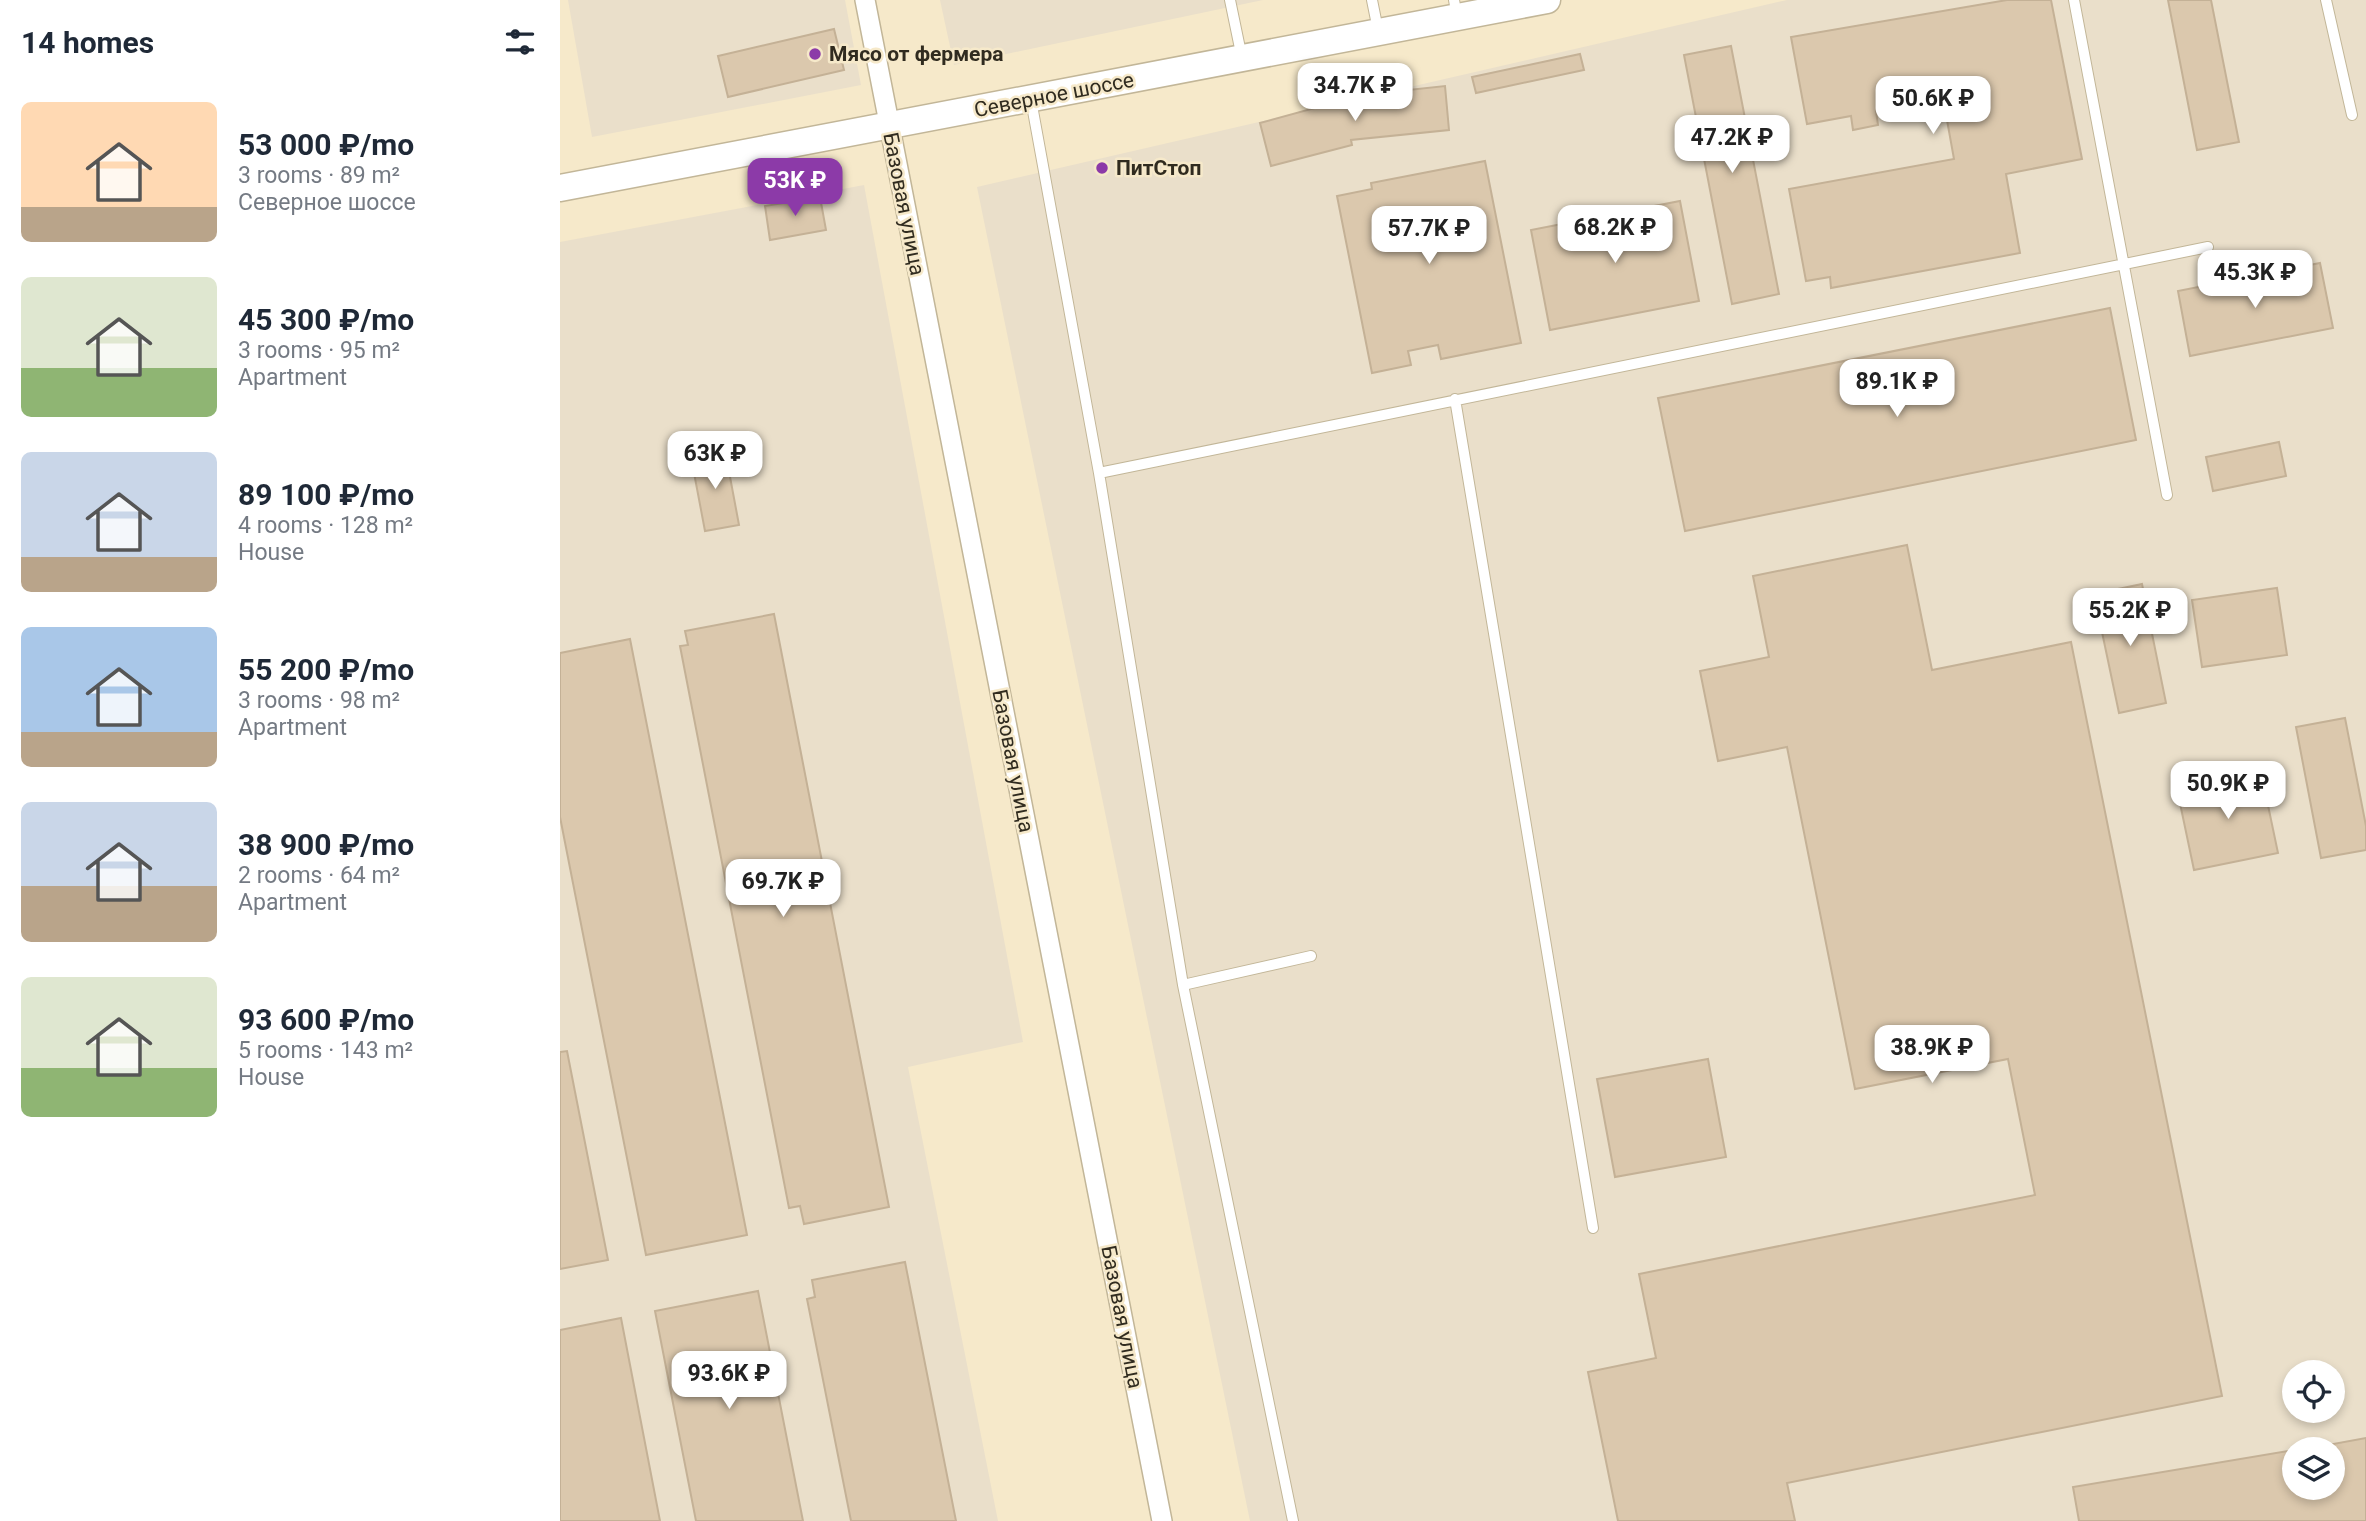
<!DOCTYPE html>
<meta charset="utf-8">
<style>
:root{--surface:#fff;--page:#f6f6f7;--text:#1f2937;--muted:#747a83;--accent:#8c3aa8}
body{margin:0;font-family:Roboto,sans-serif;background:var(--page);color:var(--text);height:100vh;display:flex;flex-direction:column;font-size:26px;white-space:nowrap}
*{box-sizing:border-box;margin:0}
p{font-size:23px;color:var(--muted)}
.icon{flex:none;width:38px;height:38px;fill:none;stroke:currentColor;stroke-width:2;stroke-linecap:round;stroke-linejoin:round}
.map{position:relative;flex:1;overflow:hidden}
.sheet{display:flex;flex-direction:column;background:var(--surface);width:560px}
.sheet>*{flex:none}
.controls{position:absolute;left:1722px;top:1360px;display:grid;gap:14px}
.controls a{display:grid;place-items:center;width:63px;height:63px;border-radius:50%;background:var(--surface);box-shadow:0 4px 10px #0003;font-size:35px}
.price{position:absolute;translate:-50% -60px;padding:0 16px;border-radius:14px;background:#fff;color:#222;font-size:23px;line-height:46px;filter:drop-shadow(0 2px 4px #0008)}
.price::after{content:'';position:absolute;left:50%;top:42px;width:21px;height:16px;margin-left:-10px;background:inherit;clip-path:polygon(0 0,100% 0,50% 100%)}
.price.selected{background:var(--accent);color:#fff}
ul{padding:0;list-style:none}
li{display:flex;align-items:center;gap:21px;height:175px;padding:0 21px}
li span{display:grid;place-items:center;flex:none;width:196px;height:140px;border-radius:10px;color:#555}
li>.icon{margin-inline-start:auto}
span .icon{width:84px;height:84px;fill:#fffc;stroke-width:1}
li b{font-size:30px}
h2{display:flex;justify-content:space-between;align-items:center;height:84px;padding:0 21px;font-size:30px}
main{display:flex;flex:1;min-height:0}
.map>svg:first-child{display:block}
.industrial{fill:#eadfca;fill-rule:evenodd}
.building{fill:#dbc8ad;stroke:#c4b196;stroke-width:2}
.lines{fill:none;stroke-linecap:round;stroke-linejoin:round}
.lane-casing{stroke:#c2b698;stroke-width:12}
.street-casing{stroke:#c2b698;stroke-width:22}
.secondary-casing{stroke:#c2b698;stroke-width:29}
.lane{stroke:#fff;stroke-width:10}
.street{stroke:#fff;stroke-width:19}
.secondary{stroke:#fff;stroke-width:26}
.poi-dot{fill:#8c3aa8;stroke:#f6e9ca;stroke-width:2.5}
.labels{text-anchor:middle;stroke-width:5;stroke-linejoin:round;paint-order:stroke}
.poi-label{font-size:21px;font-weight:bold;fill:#302b1f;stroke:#f6e9ca;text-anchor:start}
.street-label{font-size:21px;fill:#302b1f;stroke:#f6e9ca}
</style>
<main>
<section class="sheet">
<h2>14 homes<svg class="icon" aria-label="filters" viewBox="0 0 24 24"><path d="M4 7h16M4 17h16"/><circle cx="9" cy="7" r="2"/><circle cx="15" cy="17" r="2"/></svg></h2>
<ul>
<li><span style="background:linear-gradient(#ffd9b3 75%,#b9a48a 0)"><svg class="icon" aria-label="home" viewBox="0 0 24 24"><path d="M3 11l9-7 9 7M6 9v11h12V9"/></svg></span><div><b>53 000 ₽/mo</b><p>3 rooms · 89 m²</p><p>Северное шоссе</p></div></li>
<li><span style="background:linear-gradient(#dfe7d0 65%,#8fb573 0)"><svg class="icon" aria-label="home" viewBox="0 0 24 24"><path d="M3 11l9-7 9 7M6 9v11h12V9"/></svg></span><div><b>45 300 ₽/mo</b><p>3 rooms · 95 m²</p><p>Apartment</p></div></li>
<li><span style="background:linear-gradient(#c9d6e8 75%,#b9a48a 0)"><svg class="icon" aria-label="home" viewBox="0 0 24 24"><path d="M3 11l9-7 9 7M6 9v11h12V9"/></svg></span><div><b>89 100 ₽/mo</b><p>4 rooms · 128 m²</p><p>House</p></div></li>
<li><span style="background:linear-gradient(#a9c7e8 75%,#b9a48a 0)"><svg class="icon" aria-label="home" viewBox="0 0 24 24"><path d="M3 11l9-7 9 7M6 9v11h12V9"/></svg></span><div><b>55 200 ₽/mo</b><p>3 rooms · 98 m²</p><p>Apartment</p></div></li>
<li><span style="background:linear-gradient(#c9d6e8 60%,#b9a48a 0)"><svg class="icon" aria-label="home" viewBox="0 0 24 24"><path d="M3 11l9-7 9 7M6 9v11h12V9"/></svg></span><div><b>38 900 ₽/mo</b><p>2 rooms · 64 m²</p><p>Apartment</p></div></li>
<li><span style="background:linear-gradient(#dfe7d0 65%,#8fb573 0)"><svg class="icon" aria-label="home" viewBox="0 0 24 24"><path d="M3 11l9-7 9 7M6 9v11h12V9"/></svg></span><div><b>93 600 ₽/mo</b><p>5 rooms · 143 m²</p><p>House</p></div></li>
</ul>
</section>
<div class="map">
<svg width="1806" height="1521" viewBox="0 0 1806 1521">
<rect width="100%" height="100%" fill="#f6e9ca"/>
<path class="industrial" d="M 8,0 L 285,0 L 301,85 L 32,137 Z
M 380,0 L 703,0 L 394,65 Z
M 1227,0 L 1806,0 L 1806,1521 L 690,1521 L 417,187 ZM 1734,1372 L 1773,1372 L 1773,1410 L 1734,1410 ZM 1734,1449 L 1773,1449 L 1773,1488 L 1734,1488 Z
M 304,185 L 463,1042 L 348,1067 L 438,1521 L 0,1521 L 0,242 Z"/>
<path class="building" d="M 1447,0 L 1491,0 L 1522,159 L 1446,174 L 1460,253 L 1271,288 L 1270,277 L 1246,281 L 1229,189 L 1394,159 L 1383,98 L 1316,111 L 1318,125 L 1293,130 L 1291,116 L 1247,124 L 1231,37 Z
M 1608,0 L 1651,0 L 1679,142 L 1637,150 Z
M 274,29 L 284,70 L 168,97 L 158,56 Z
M 1171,46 L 1219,294 L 1172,304 L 1124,55 Z
M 1020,54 L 1024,70 L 916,93 L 912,77 Z
M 885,86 L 889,130 L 791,140 L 792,145 L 711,166 L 700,123 L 802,95 Z
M 925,161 L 961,343 L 881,359 L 878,345 L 848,351 L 851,365 L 812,373 L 777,196 L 812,189 L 811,183 Z
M 260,197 L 266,230 L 210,240 L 205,206 Z
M 1120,201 L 1139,301 L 990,330 L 971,230 Z
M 1760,263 L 1773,328 L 1630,356 L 1618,291 Z
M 1550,308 L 1576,440 L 1125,531 L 1098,398 Z
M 1719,442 L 1726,476 L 1653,491 L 1646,457 Z
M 165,450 L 179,525 L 145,531 L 131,457 Z
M 1347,545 L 1372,670 L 1511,642 L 1662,1396 L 1227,1483 L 1235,1521 L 1058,1521 L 1028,1372 L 1096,1358 L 1079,1274 L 1475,1195 L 1448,1059 L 1295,1089 L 1227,747 L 1158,761 L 1140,671 L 1209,657 L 1193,576 Z
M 1582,584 L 1606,703 L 1559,713 L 1534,594 Z
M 1717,588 L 1727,655 L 1642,667 L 1632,600 Z
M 214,614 L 329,1207 L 244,1224 L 240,1206 L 229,1208 L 120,646 L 128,645 L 125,631 Z
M 70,639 L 187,1235 L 86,1255 L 0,817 L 0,653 Z
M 1785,718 L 1806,826 L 1806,850 L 1761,858 L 1736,727 Z
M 1701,772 L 1718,853 L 1634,870 L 1617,789 Z
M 7,1051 L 48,1260 L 0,1269 L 0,1052 Z
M 1148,1059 L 1166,1157 L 1055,1177 L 1037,1079 Z
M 345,1262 L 396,1521 L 291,1521 L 247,1299 L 255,1297 L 252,1280 Z
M 198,1291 L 243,1521 L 136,1521 L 95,1311 Z
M 61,1318 L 100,1521 L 0,1521 L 0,1330 Z
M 1806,1438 L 1806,1521 L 1519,1521 L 1513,1487 L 1734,1450 L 1734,1488 L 1773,1488 L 1773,1444 Z"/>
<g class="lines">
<g class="lane-casing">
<path id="lane" d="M 670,0 L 682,58
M 812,0 L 818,30
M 894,0 L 897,17
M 1514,0 L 1607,495
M 1766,0 L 1792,115
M 471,100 L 539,473 L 623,985 L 733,1521
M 895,399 L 1033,1228
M 539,473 L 1648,247
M 623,985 L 751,956"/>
</g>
<g class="street-casing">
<path id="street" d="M 305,0 L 602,1521"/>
</g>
<g class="secondary-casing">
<path id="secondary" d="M 0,188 L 987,0"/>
</g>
<use href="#lane" class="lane"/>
<use href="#street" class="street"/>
<use href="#secondary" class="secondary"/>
</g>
<g class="poi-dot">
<circle cx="255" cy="54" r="7"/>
<circle cx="542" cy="168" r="7"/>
</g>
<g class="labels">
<g class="poi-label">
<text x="269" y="61">Мясо от фермера</text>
<text x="556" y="175">ПитСтоп</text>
</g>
<g class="street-label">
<text transform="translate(494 95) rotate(-11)" y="7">Северное шоссе</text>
<text transform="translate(344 204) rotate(79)" y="7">Базовая улица</text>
<text transform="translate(453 761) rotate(79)" y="7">Базовая улица</text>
<text transform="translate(562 1317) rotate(79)" y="7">Базовая улица</text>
</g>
</g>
</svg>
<div class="controls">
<a><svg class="icon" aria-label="locate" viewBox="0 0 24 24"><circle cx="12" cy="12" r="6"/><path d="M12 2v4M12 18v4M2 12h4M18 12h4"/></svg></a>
<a><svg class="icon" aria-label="layers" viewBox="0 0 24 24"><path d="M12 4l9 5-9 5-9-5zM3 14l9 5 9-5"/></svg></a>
</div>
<b class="price" style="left:795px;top:123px">34.7K ₽</b>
<b class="price" style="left:1373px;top:136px">50.6K ₽</b>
<b class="price" style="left:1172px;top:175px">47.2K ₽</b>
<b class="price selected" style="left:235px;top:218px">53K ₽</b>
<b class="price" style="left:1055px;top:265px">68.2K ₽</b>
<b class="price" style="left:869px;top:266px">57.7K ₽</b>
<b class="price" style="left:1695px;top:310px">45.3K ₽</b>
<b class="price" style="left:1337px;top:419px">89.1K ₽</b>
<b class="price" style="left:155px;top:491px">63K ₽</b>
<b class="price" style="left:1570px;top:648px">55.2K ₽</b>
<b class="price" style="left:1668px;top:821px">50.9K ₽</b>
<b class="price" style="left:223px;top:919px">69.7K ₽</b>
<b class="price" style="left:1372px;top:1085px">38.9K ₽</b>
<b class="price" style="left:169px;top:1411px">93.6K ₽</b>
</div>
</main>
